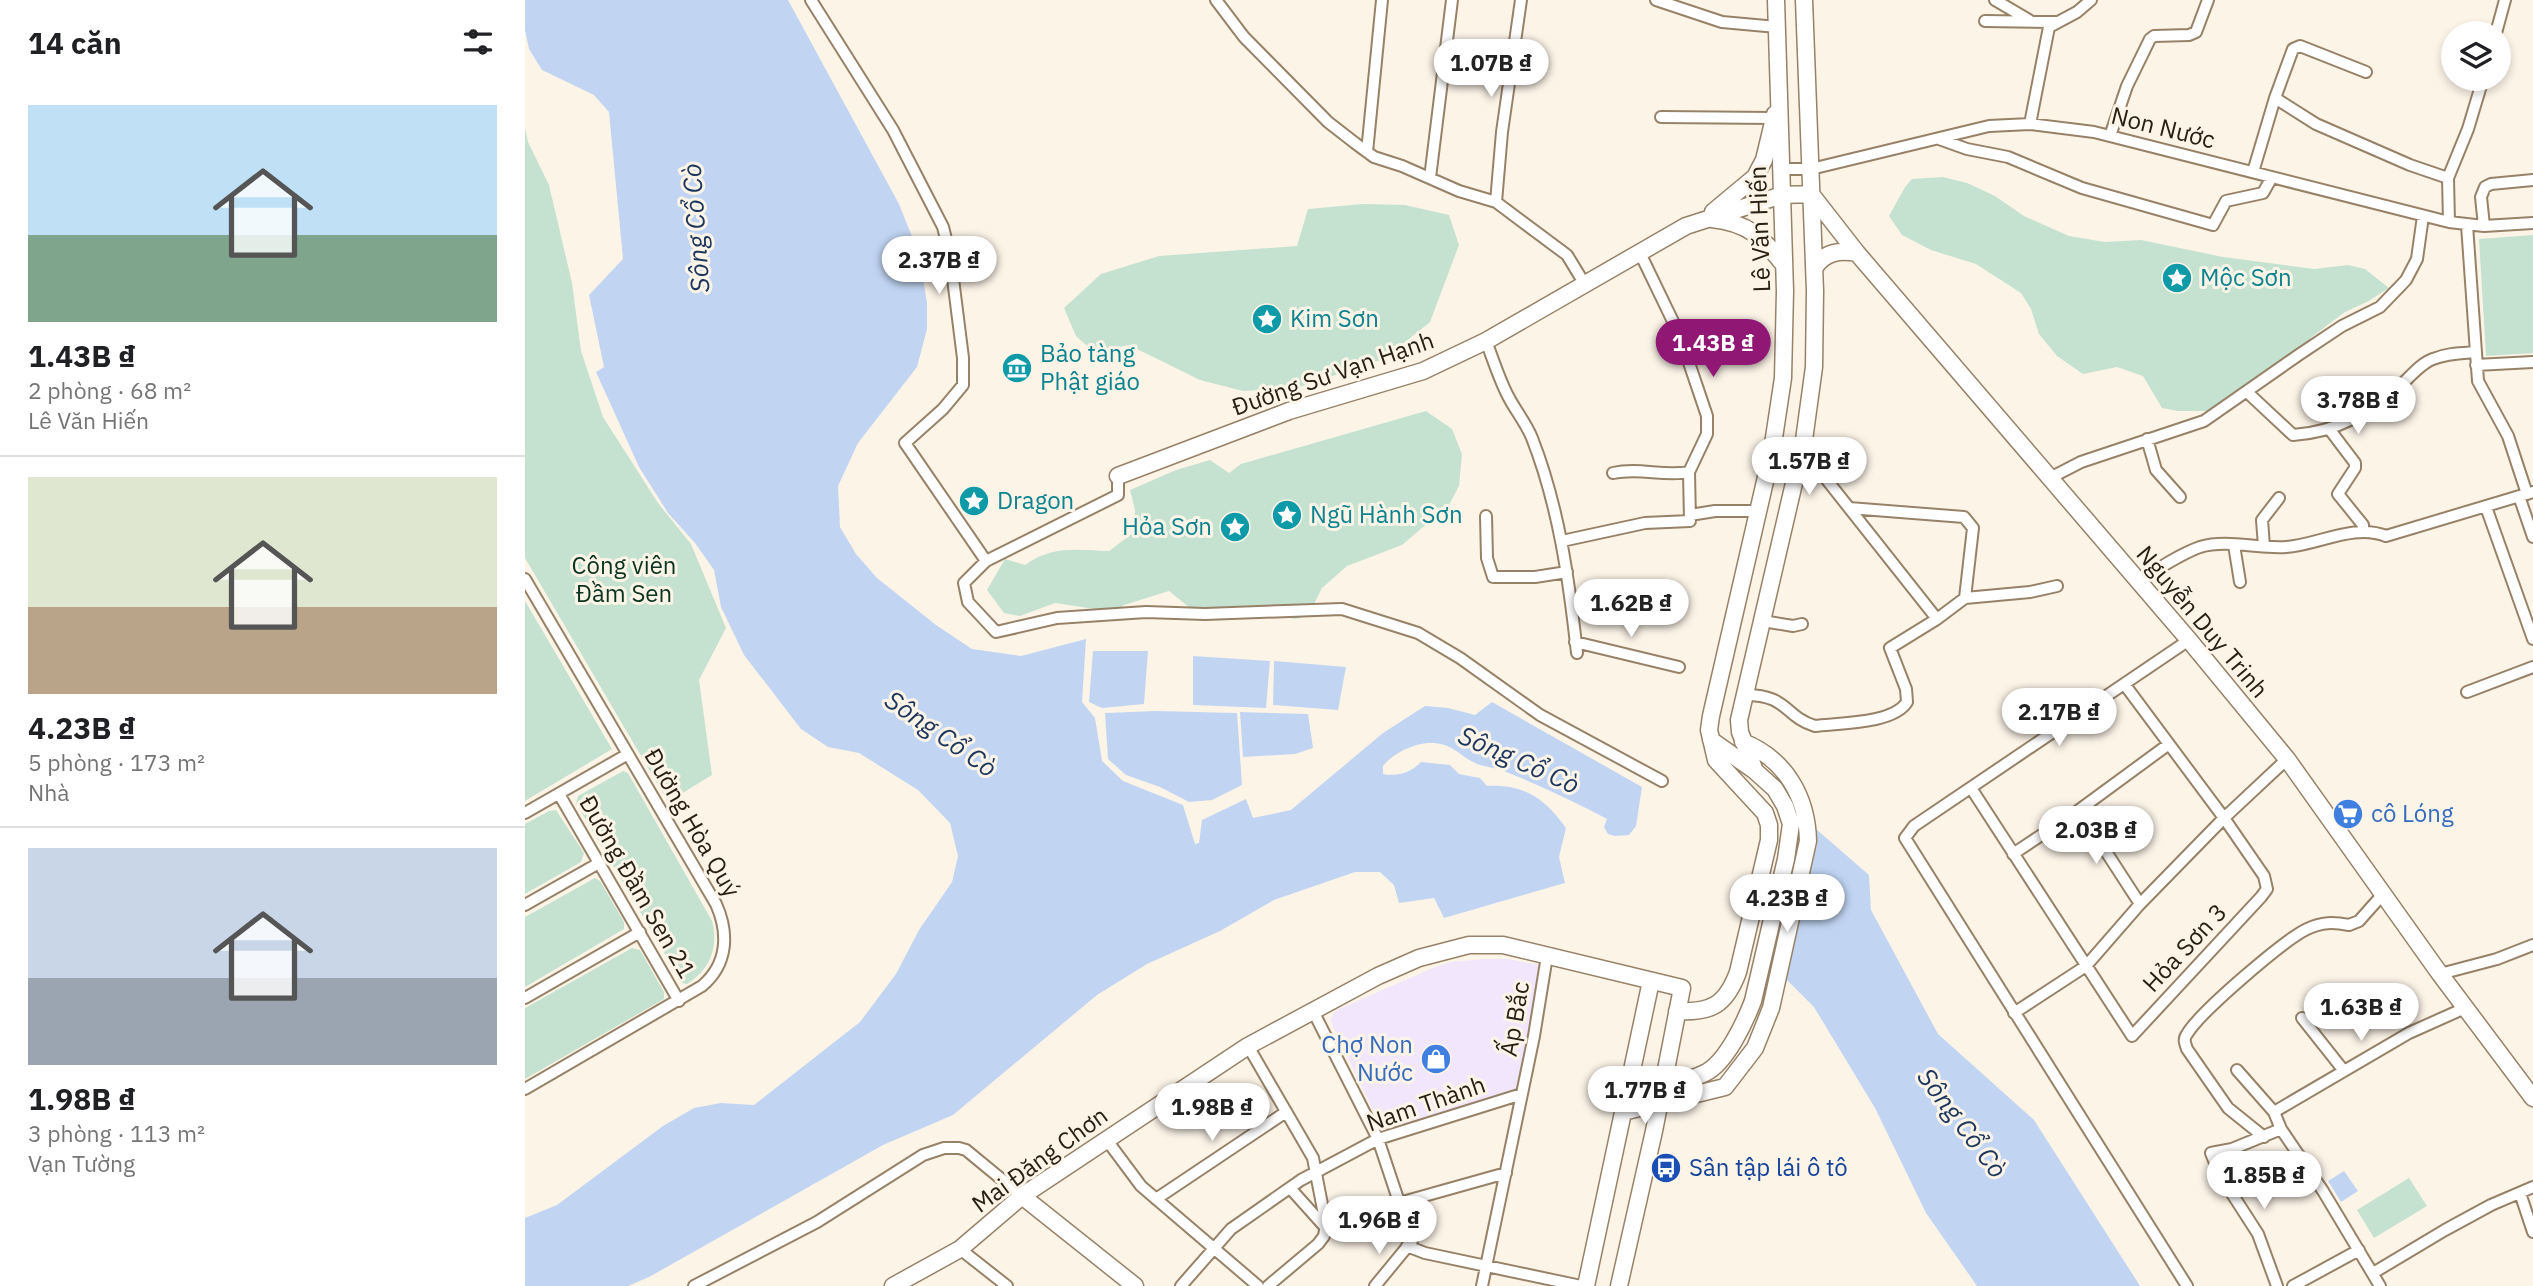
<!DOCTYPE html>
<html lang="vi">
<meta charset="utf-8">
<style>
:root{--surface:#fff;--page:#f2f2f2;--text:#202124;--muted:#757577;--line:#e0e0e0;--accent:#901774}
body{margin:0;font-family:"IBM Plex Sans",sans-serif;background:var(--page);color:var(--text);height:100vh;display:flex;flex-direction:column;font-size:26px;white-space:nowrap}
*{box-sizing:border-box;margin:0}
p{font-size:23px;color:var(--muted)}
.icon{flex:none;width:38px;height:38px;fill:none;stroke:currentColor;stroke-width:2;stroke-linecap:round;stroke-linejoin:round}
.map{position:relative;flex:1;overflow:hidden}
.panel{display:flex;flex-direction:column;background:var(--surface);width:525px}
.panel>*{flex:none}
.tools{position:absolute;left:1916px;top:21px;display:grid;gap:14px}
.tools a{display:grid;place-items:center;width:70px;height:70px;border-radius:50%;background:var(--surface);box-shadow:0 4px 10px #0003;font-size:35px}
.price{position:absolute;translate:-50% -60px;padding:0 16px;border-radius:24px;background:#fff;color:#222;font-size:23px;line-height:46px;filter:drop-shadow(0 2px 4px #0008)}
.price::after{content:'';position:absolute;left:50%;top:42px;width:21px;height:16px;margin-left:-10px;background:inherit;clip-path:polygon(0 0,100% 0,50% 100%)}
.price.on{background:var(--accent);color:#fff}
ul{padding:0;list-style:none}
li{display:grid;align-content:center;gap:14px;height:371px;padding:0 28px}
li+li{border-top:2px solid var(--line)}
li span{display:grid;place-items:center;height:217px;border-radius:0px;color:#555}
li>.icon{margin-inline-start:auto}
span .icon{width:126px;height:126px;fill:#fffc;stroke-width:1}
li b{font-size:30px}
h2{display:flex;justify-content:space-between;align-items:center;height:84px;padding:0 28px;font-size:30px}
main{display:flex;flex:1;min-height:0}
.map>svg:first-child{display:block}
.commercial{fill:#f1e6fc}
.green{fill:#c4e2cf}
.water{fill:#c1d5f3}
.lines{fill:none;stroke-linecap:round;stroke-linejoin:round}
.street-casing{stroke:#978268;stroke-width:14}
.secondary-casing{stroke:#978268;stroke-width:19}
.street{stroke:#fff;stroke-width:10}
.secondary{stroke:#fff;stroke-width:16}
.labels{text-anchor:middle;stroke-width:6;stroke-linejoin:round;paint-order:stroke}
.street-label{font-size:24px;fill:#282015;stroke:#fdf4e8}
.culture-label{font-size:24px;fill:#0d838f;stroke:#fdf4e8;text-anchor:start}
.park-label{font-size:24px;fill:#093520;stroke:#fdf4e8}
.shop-label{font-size:24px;fill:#366cbe;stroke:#fdf4e8;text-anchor:start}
.transit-label{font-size:24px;fill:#164399;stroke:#fdf4e8;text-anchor:start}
.water-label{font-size:26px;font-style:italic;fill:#1c365d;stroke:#fdf4e8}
</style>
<main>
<section class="panel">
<h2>14 căn<svg class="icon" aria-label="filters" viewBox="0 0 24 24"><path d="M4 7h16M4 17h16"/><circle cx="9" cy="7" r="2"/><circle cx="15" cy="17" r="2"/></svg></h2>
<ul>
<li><span style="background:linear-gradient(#bfe0f5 60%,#7fa58c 0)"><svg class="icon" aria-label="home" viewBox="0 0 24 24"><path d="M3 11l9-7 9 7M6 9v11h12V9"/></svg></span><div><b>1.43B ₫</b><p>2 phòng · 68 m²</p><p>Lê Văn Hiến</p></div></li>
<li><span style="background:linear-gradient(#dfe7d0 60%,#b9a48a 0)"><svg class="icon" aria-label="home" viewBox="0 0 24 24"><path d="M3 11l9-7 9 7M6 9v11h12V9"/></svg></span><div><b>4.23B ₫</b><p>5 phòng · 173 m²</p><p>Nhà</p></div></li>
<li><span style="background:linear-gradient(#c9d6e8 60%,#9aa5b1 0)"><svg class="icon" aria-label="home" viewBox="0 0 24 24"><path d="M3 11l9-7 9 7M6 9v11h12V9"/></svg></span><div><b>1.98B ₫</b><p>3 phòng · 113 m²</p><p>Vạn Tường</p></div></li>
</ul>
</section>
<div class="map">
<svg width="2008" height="1286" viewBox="0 0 2008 1286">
<rect width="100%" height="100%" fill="#fdf4e8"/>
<path class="commercial" d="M 959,959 L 983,959 L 1014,965 L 993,1091 L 858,1131 L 808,1027 L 806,1020 L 808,1014 L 814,1009 L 910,967 L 926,962 Z"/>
<path class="green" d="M 0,128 L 3,142 L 24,185 L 47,283 L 56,351 L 78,417 L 133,503 L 166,544 L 201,628 L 174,680 L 187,775 L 143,802 L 0,558 Z
M 1418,177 L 1442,183 L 1470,196 L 1499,216 L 1544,236 L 1580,242 L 1616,240 L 1698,257 L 1789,269 L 1823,265 L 1840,269 L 1864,288 L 1842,302 L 1820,312 L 1788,336 L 1752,370 L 1692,411 L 1653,411 L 1637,408 L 1618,376 L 1592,367 L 1558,374 L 1532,356 L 1514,334 L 1506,309 L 1496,293 L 1451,264 L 1406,250 L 1377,235 L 1364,216 L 1380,187 L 1387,179 Z
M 838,204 L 880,205 L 924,215 L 934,245 L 905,322 L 859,359 L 768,389 L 718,391 L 675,380 L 604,345 L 570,353 L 551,336 L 539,308 L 576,274 L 634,256 L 772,246 L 783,209 Z
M 2008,235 L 2008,353 L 1961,356 L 1954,239 Z
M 901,411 L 927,429 L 937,454 L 934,486 L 924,505 L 877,545 L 822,566 L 797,588 L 783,616 L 770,619 L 729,611 L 665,608 L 644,591 L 599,605 L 590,612 L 530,603 L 495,616 L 479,613 L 462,590 L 480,559 L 500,565 C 527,545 553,550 584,551 L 608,533 L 610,510 L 605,490 L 651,470 L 685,460 L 704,473 L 716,464 Z
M 0,601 L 87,749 L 0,801 Z
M 98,771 L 103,773 L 187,921 C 194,947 185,970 162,984 L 157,983 L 51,803 L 53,796 Z
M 31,810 L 59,853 L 56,862 L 0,894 L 0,824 L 24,811 Z
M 70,878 L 75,881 L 99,922 L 99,929 L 0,987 L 0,917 Z
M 107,948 L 115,950 L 139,992 L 139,999 L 0,1079 L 0,1008 Z
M 1884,1178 L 1902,1206 L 1849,1238 L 1832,1210 Z"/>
<path class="water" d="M 0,0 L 263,0 L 374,204 L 394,254 L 402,303 L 402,329 L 392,367 L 333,443 L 313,486 L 315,527 L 331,554 L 352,578 L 411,625 L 447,649 L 496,656 L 561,639 L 557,702 L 570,718 L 577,761 L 598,781 L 658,805 L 670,844 L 674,843 L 677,820 L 721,799 L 728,818 L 766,810 L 858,733 L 900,706 L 923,708 L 950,715 L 967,702 L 1117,787 L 1111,826 L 1104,835 L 1090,836 L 1083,834 L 1079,827 L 1082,819 C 1048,801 1014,785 979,771 C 969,767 957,767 948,762 C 931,753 927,743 905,743 C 889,743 867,754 858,766 L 858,774 C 872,777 887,772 896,762 L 925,765 L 934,774 L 955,778 L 962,786 C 1000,784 1020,799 1041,828 L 1034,857 L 1040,883 L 919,918 L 909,898 L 874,903 L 869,885 L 855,872 L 830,872 L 749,900 L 695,931 L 622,964 L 572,995 L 428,1115 L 358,1145 L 124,1277 L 103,1286 L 0,1286 L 0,1218 L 32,1205 L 138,1126 L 169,1108 L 196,1103 L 229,1105 L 335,1022 L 371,974 L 394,930 L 427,882 L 433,856 L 425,823 L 393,790 L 334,753 L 303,747 L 276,729 L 219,655 L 196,607 L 189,570 L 170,543 L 143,513 L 114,467 L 71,372 L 79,367 L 64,295 L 98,259 L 84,112 L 69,95 L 17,70 L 4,49 L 0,30 Z
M 568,651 L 623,651 L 619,704 L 577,708 L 564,702 Z
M 668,656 L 745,661 L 741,708 L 668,705 Z
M 749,661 L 821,667 L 813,710 L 748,705 Z
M 631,711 L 712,713 L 717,785 L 687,800 L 664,802 L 635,787 L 601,775 L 583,759 L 580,713 Z
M 715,712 L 783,714 L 788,748 L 770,754 L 718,757 Z
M 1291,829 L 1344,875 L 1346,910 L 1413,1034 L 1509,1120 L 1615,1286 L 1452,1286 L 1401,1213 L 1350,1108 L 1289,1007 L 1257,975 L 1284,859 L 1292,846 Z
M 1819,1171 L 1833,1191 L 1816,1202 L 1803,1181 Z"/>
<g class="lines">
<g class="street-casing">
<path id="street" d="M 286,0 L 368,130 L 418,227 L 425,255 L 438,358 L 438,385 L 418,409 L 380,443 L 461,561
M 691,0 L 719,37 L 803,122 L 830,143 L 849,157 L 877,166 L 934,191 L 971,202 L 1042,255 L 1059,283
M 1131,0 L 1197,22 L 1252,27
M 1470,0 L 1504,20
M 1460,21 L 1531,22
M 1971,33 L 1980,0
M 1750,98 L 1791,124 L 1885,165 L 1923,178
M 1136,117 L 1249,118
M 1505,124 L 1524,27 L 1552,12 L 1566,0
M 1585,136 L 1602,86 L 1625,39 L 1629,36 L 1664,35 L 1671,32 L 1683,0
M 1414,139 L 1442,149 L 1483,157 L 1557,188 L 1688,225 L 1701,201 L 1738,193 L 1747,177
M 842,152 L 857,0
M 1257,169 L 1286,169 L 1464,126 L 1505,124 L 1569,132 L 1924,222 L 1959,226 L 2008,223
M 1728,172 L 1750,98 L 1768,49 L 1775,46 L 1841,72
M 905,178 L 927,0
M 971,202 L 977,132 L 996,0
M 1924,222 L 1923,178 L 1943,129 L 1958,79
M 1942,225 L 1953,381 L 1983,436 L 2002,494
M 1959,226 L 1956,197 L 1960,187 L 1966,184 L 2008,180
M 961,341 C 968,359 974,379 983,396 C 990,410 1001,423 1007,438 C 1034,507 1044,580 1052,653
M 1951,365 L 2008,362
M 1722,392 L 1768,435 C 1813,432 1840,414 1875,386 C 1885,377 1896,363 1908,359 C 1922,353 1937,353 1951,352
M 1805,430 L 1830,463 L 1830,468 L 1813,494 L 1838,525 L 1838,531
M 1622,439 L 1631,470 L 1655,497
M 1273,462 L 1298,475 L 1412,619
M 1088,473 C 1115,467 1138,477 1164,472
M 593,476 L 593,495 L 461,561 L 439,583 L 443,602 L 471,632 L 532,618 L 621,612 L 680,614 L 817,609 L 893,633 L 935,658 L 1015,715 L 1137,781
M 1525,478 L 1556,462 L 1679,421 L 1775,354 L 1817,326 L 1855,307 L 1881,280 L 1892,259 L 1898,216
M 1994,496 L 2008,537
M 1961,507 L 2008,639
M 1165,515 L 1190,511 L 1233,511
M 961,516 L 962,558 L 968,577 L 1010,577 L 1042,572
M 1037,541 L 1120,523 L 1165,521 L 1164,472 L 1182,434 L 1182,416 L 1155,336 L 1114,251
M 1709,545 L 1715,582
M 1739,546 L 1737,520 L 1754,498
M 0,579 L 191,904 C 204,933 203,964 177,986 L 0,1089
M 1614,581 C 1633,569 1653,555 1675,547 C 1702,539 1733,549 1761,547 C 1793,545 1829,523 1861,536 L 2008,492
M 1440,598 L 1505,592 L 1532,586
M 1238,621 L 1268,626 L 1277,624
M 1050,642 L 1154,667
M 1942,692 L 2008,667
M 1220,695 C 1264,695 1258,716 1290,726 C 1314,723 1368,724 1382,702 L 1381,689 L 1365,648 L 1412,619 L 1440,598 L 1448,528 L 1439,517 L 1324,508
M 1446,788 L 1607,1036 L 1736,897 L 1742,889 L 1739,876 L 1699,818 L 1600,685
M 34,794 L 154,1001
M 1554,810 L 1615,904
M 0,813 L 103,754
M 1488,854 L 1554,810 L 1644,744
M 0,905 L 74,863
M 1915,974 L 1972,959 L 2008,945
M 0,998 L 115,932
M 788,1011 L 853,1139 L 887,1241 L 850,1286
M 1489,1013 L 1561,966 L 1615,904 L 1699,818 L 1762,759
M 1777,1018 L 1819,1071
M 723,1046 L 788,1158 L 801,1225 L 799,1236 L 793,1244 L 743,1286
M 1712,1070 L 1749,1112 L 1756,1129 L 1798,1191 L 1855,1286
M 1749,1112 L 1884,1033 L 1940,1008
M 1739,1137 L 1703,1108 L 1662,1049 C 1660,1043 1658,1039 1662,1034 C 1675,1012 1759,940 1782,929 C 1797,922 1808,922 1824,925 L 1834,921 L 1858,894
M 581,1139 L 616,1186 L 733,1286
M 765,1188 L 800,1227
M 1995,1193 L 2008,1232
M 631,1199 L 761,1112
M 874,1203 L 981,1173
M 882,1246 L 900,1253 L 1056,1286
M 435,1249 L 482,1286
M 1848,1273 L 1920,1230 L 1966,1205 L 2008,1187
M 169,1286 L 292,1222 L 398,1155 L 419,1148 L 434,1148 L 441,1150 L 497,1196
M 656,1286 L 706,1229 L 776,1180 L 853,1139 L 997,1094
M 957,1286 L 1009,1036 L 1022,956
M 1662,1286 L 1380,838 L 1389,826 L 1664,640
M 1752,1286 L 1733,1234 L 1695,1175 L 1686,1153 L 1707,1149 L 1756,1129
M 1768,1286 L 1834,1250"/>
</g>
<g class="secondary-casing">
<path id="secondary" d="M 1286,194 L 1332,253 L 1664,640 L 1762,759 L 1915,974 L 2008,1098
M 1188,212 L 1230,177 L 1239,160 L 1250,114
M 1187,219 C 1224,223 1237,237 1259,265
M 1290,267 C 1300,252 1314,250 1332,253
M 593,476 L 764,411 L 898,371 L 961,341 L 1161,226 L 1257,195 L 1286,194
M 1230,771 L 1215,732 L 1214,720 L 1279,440 L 1289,367 L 1290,291 L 1279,0
M 1152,1011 C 1186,1013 1201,1005 1213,972 L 1244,840 L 1244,825 L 1240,813 L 1191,760 L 1184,730 L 1186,716 L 1247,451 L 1258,378 L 1260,291 L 1251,0
M 1101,1097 C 1123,1090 1161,1083 1180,1073 C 1201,1063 1220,1022 1228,1001 L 1261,859 L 1266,824 L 1260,806 L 1250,789 L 1230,771 L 1186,740
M 1098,1112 L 1200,1087 L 1230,1048 L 1246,1008 L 1283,841 C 1282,796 1260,759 1218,742
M 497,1196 L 610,1286
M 368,1286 L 435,1249 L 497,1196 L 723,1046 L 853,976 L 894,958 L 944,945 L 978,945 L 1157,988 L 1129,1131 L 1094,1286
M 1061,1286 L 1126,981"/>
</g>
<use href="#street" class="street"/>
<use href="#secondary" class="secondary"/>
</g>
<defs>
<g id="sight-disc" transform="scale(1.575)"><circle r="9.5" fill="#0f9aa8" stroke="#fdf4e8"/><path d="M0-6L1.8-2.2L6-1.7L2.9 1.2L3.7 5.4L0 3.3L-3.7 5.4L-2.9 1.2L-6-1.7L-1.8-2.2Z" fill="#fff"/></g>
<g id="museum-disc" transform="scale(1.575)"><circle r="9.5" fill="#0f9aa8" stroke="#fdf4e8"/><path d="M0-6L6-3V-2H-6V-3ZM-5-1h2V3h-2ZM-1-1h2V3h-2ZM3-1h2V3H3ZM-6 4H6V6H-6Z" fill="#fff"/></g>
<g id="supermarket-disc" transform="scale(1.575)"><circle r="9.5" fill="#3f7fe0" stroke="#fdf4e8"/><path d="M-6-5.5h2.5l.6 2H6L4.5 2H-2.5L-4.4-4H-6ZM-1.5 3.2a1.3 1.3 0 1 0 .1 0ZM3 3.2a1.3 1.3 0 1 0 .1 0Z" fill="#fff"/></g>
<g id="shop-disc" transform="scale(1.575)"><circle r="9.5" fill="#3f7fe0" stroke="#fdf4e8"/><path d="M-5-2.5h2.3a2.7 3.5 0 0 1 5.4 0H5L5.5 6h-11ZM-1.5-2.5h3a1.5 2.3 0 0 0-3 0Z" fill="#fff"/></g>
<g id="bus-disc" transform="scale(1.575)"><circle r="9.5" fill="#1a4fb4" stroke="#fdf4e8"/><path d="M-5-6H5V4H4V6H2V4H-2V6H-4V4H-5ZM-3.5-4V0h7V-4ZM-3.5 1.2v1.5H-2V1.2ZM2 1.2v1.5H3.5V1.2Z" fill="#fff"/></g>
</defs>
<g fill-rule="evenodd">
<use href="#sight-disc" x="1652" y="278"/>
<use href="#sight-disc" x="742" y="319"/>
<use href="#museum-disc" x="492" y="368"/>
<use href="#sight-disc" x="449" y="501"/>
<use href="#sight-disc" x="762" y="515"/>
<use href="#sight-disc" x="710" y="527"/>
<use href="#supermarket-disc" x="1823" y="814"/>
<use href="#shop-disc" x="911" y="1059"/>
<use href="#bus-disc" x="1141" y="1168"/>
</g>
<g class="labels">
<g class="street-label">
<text transform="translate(1638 128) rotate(14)" y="8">Non Nước</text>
<text transform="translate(1235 229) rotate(-92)" y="8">Lê Văn Hiến</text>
<text transform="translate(808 374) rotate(-19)" y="8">Đường Sư Vạn Hạnh</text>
<text transform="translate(1677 622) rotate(50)" y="8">Nguyễn Duy Trinh</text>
<text transform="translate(167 823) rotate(60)" y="8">Đường Hòa Quý</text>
<text transform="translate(112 887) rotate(60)" y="8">Đường Đầm Sen 21</text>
<text transform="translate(1660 948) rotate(-47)" y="8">Hỏa Sơn 3</text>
<text transform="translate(990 1019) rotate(-80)" y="8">Ấp Bắc</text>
<text transform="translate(901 1104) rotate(-19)" y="8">Nam Thành</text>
<text transform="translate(515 1160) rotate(-36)" y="8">Mai Đăng Chơn</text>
</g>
<g class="culture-label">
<text x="1675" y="286">Mộc Sơn</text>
<text x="765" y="327">Kim Sơn</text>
<text x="515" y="362">Bảo tàng<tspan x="515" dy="28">Phật giáo</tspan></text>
<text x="472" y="509">Dragon</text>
<text x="785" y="523">Ngũ Hành Sơn</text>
<text x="687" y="535" text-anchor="end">Hỏa Sơn</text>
</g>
<g class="park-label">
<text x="99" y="574">Công viên<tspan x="99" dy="28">Đầm Sen</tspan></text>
</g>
<g class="shop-label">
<text x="1846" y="822">cô Lóng</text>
<text x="888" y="1053" text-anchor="end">Chợ Non<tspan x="888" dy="28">Nước</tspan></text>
</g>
<g class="transit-label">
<text x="1164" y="1176">Sân tập lái ô tô</text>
</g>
<g class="water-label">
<text transform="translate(171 228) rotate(-94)" y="9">Sông Cổ Cò</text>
<text transform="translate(416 734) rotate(35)" y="9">Sông Cổ Cò</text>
<text transform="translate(994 760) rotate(24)" y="9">Sông Cổ Cò</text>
<text transform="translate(1437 1123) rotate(53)" y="9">Sông Cổ Cò</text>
</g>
</g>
</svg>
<div class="tools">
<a><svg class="icon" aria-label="layers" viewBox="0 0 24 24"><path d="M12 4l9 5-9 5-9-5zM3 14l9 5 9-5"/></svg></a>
</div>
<b class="price" style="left:966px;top:99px">1.07B ₫</b>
<b class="price" style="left:414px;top:296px">2.37B ₫</b>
<b class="price on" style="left:1188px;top:379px">1.43B ₫</b>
<b class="price" style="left:1833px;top:436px">3.78B ₫</b>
<b class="price" style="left:1284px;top:497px">1.57B ₫</b>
<b class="price" style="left:1106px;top:639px">1.62B ₫</b>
<b class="price" style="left:1534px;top:748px">2.17B ₫</b>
<b class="price" style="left:1571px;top:866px">2.03B ₫</b>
<b class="price" style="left:1262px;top:934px">4.23B ₫</b>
<b class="price" style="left:1836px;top:1043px">1.63B ₫</b>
<b class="price" style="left:1120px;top:1126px">1.77B ₫</b>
<b class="price" style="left:687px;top:1143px">1.98B ₫</b>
<b class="price" style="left:1739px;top:1211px">1.85B ₫</b>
<b class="price" style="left:854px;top:1256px">1.96B ₫</b>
</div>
</main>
